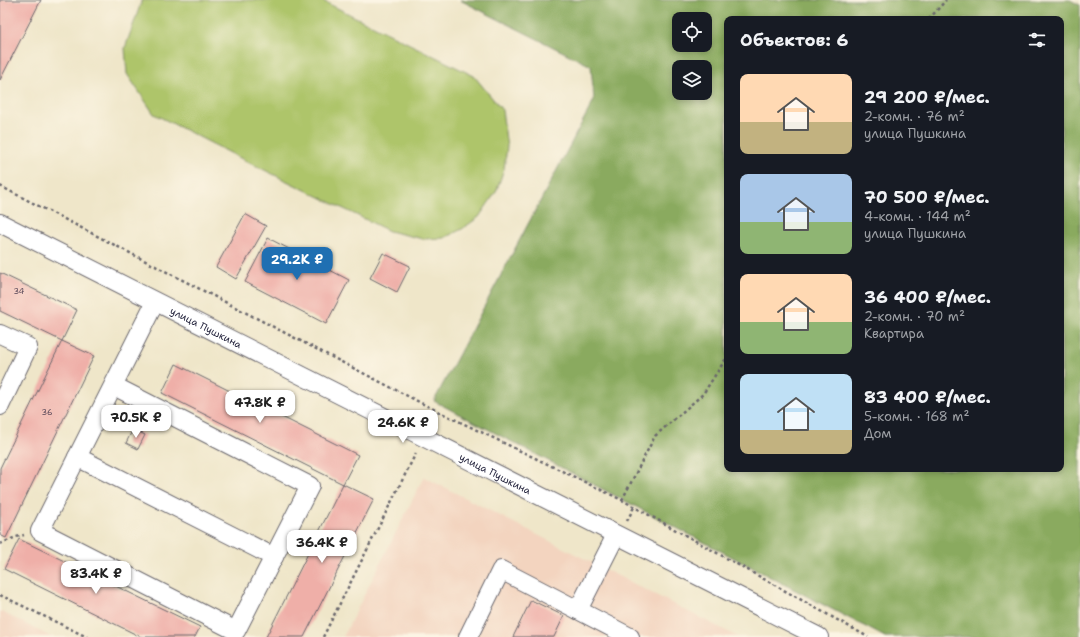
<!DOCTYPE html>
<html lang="ru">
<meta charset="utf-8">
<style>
:root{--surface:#171b24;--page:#20242c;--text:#f1f3f6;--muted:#9ea1a6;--accent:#1f6fb2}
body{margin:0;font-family:"Shantell Sans",sans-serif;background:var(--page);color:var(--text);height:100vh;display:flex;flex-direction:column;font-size:15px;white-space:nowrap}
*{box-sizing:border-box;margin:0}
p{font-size:13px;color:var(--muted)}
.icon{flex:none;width:22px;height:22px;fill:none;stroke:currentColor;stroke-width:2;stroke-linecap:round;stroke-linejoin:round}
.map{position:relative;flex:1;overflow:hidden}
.details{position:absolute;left:724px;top:16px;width:340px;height:456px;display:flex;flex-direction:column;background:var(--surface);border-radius:8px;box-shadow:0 2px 6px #0003}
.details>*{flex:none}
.fabs{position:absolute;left:672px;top:12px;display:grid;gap:8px}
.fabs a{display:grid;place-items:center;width:40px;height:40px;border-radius:8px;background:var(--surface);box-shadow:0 2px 6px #0003;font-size:20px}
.price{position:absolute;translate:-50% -34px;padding:0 9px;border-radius:8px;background:#fff;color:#222;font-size:13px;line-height:26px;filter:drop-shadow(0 1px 2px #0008)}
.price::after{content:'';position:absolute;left:50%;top:24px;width:12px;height:9px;margin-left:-6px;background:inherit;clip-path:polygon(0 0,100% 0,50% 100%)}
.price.selected{background:var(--accent);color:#fff}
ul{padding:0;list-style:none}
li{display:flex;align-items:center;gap:12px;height:100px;padding:0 16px}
li span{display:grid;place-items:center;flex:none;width:112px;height:80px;border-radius:8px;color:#555}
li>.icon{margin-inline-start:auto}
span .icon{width:48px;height:48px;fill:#fffc;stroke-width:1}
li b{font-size:17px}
h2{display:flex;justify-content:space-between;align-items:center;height:48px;padding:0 16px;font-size:17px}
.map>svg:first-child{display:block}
.built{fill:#f3d4bf}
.green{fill:#aec56a;stroke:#687452}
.forest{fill:#8aaa5e;stroke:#56664c;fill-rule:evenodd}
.building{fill:#efafa8}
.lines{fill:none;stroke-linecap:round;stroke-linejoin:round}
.minor-casing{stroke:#6a676d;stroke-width:20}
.path{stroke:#6a676d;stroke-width:2.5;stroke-dasharray:3 3;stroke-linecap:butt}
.minor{stroke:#fff;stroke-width:18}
.labels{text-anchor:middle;stroke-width:3.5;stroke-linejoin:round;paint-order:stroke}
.number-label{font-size:8px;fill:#554556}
.street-label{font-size:10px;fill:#22223b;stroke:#fcf5e5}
</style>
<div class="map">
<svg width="1080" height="637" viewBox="0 0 1080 637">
<rect width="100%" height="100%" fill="#fcf5e5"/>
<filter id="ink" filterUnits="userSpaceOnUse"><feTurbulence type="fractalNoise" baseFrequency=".025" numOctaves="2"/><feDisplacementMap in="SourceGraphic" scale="8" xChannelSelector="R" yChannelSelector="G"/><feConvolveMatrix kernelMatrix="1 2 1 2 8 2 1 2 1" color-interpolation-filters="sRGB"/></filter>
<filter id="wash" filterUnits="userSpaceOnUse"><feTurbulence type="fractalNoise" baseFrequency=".012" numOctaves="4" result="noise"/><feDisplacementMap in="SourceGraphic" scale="16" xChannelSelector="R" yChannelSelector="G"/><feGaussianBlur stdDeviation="0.9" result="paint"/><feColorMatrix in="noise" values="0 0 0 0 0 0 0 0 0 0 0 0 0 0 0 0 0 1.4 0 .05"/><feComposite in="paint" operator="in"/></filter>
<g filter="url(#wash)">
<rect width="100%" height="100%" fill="#efe6c9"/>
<path class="built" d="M 424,477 L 738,637 L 343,637 Z
M 0,611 L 51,637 L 0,637 Z"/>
<path class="green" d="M 142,0 L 321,0 L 474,76 L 502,110 L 507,147 L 504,169 L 496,192 L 479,217 L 462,229 L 444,238 L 423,239 L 389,231 L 246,161 L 154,114 L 127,74 L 125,48 Z"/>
<path class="forest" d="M 460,0 L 1070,0 L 1080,5 L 1080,637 L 885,637 L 434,401 L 594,100 L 591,66 ZM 679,19 L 705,19 L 705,45 L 679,45 ZM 727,19 L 1061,19 L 1061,469 L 727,469 ZM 679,67 L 705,67 L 705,93 L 679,93 Z"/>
<g id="blocks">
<path class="building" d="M 0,0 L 41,0 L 0,80 Z
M 245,214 L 266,226 L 236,279 L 216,267 Z
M 268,238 L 349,280 L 326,324 L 245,282 Z
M 383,253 L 410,266 L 397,292 L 370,278 Z
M 0,273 L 77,310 L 62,341 L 0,311 Z
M 62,341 L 94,356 L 6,538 L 0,535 L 0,468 Z
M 176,364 L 358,455 L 343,484 L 162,393 Z
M 133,429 L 145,435 L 138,449 L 126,443 Z
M 343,484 L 374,499 L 304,637 L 266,637 Z
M 19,539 L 200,627 L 195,637 L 141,637 L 4,569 Z
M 531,600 L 564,616 L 554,637 L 513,637 Z"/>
</g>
</g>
<g filter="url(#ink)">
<use href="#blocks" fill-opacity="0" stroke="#6a676d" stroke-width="1"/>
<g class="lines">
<g class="minor-casing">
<g id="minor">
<path id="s1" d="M 0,223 L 819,637"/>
<path d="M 0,334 L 28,347 L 0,406"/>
<path d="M 114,386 L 310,486 L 236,631 L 40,531 L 155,302"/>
<path d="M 77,457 L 274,557"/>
<path d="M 578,610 L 616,535"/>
<path d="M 468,637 L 501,570 L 630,637"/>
</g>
</g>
<path class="path" d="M 929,19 L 946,0
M 0,186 L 425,405 L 622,500 L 868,637
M 622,500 L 655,436 L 703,394 L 727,357
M 627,521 L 634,507
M 0,544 L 16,537 L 24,535
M 0,595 L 87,637
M 323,637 L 416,453"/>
<use href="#minor" class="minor"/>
</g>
</g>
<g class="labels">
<g class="number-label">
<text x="19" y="294">34</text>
<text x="47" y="415">36</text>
</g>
<g class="street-label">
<text dy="4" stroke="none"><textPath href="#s1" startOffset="231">улица Пушкина</textPath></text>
<text dy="4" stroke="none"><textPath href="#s1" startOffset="555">улица Пушкина</textPath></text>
</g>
</g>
</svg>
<div class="fabs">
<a><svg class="icon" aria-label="locate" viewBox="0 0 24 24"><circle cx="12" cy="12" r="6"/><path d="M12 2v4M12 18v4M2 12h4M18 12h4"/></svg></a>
<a><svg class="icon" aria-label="layers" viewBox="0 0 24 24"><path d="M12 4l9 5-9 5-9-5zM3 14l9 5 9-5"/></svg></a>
</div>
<b class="price selected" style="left:297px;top:281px">29.2K ₽</b>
<b class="price" style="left:260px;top:424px">47.8K ₽</b>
<b class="price" style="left:136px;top:439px">70.5K ₽</b>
<b class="price" style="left:403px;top:444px">24.6K ₽</b>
<b class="price" style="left:322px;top:564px">36.4K ₽</b>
<b class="price" style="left:96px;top:595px">83.4K ₽</b>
<section class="details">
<h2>Объектов: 6<svg class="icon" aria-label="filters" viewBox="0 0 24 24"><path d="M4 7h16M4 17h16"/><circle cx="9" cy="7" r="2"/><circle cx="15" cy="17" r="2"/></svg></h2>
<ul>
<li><span style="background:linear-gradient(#ffd9b3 60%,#c2b280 0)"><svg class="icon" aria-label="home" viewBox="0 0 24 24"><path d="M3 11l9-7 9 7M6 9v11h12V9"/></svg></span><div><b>29 200 ₽/мес.</b><p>2-комн. · 76 m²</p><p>улица Пушкина</p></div></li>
<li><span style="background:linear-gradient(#a9c7e8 60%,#8fb573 0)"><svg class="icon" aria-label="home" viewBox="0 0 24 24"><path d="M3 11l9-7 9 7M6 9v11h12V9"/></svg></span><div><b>70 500 ₽/мес.</b><p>4-комн. · 144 m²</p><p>улица Пушкина</p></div></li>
<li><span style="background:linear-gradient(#ffd9b3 60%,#8fb573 0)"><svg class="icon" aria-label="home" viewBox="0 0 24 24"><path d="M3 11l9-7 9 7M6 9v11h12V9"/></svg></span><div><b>36 400 ₽/мес.</b><p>2-комн. · 70 m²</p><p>Квартира</p></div></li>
<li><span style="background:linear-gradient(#bfe0f5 70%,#c2b280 0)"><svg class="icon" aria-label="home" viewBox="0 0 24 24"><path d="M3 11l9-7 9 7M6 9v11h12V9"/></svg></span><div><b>83 400 ₽/мес.</b><p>5-комн. · 168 m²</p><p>Дом</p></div></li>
</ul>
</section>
</div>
